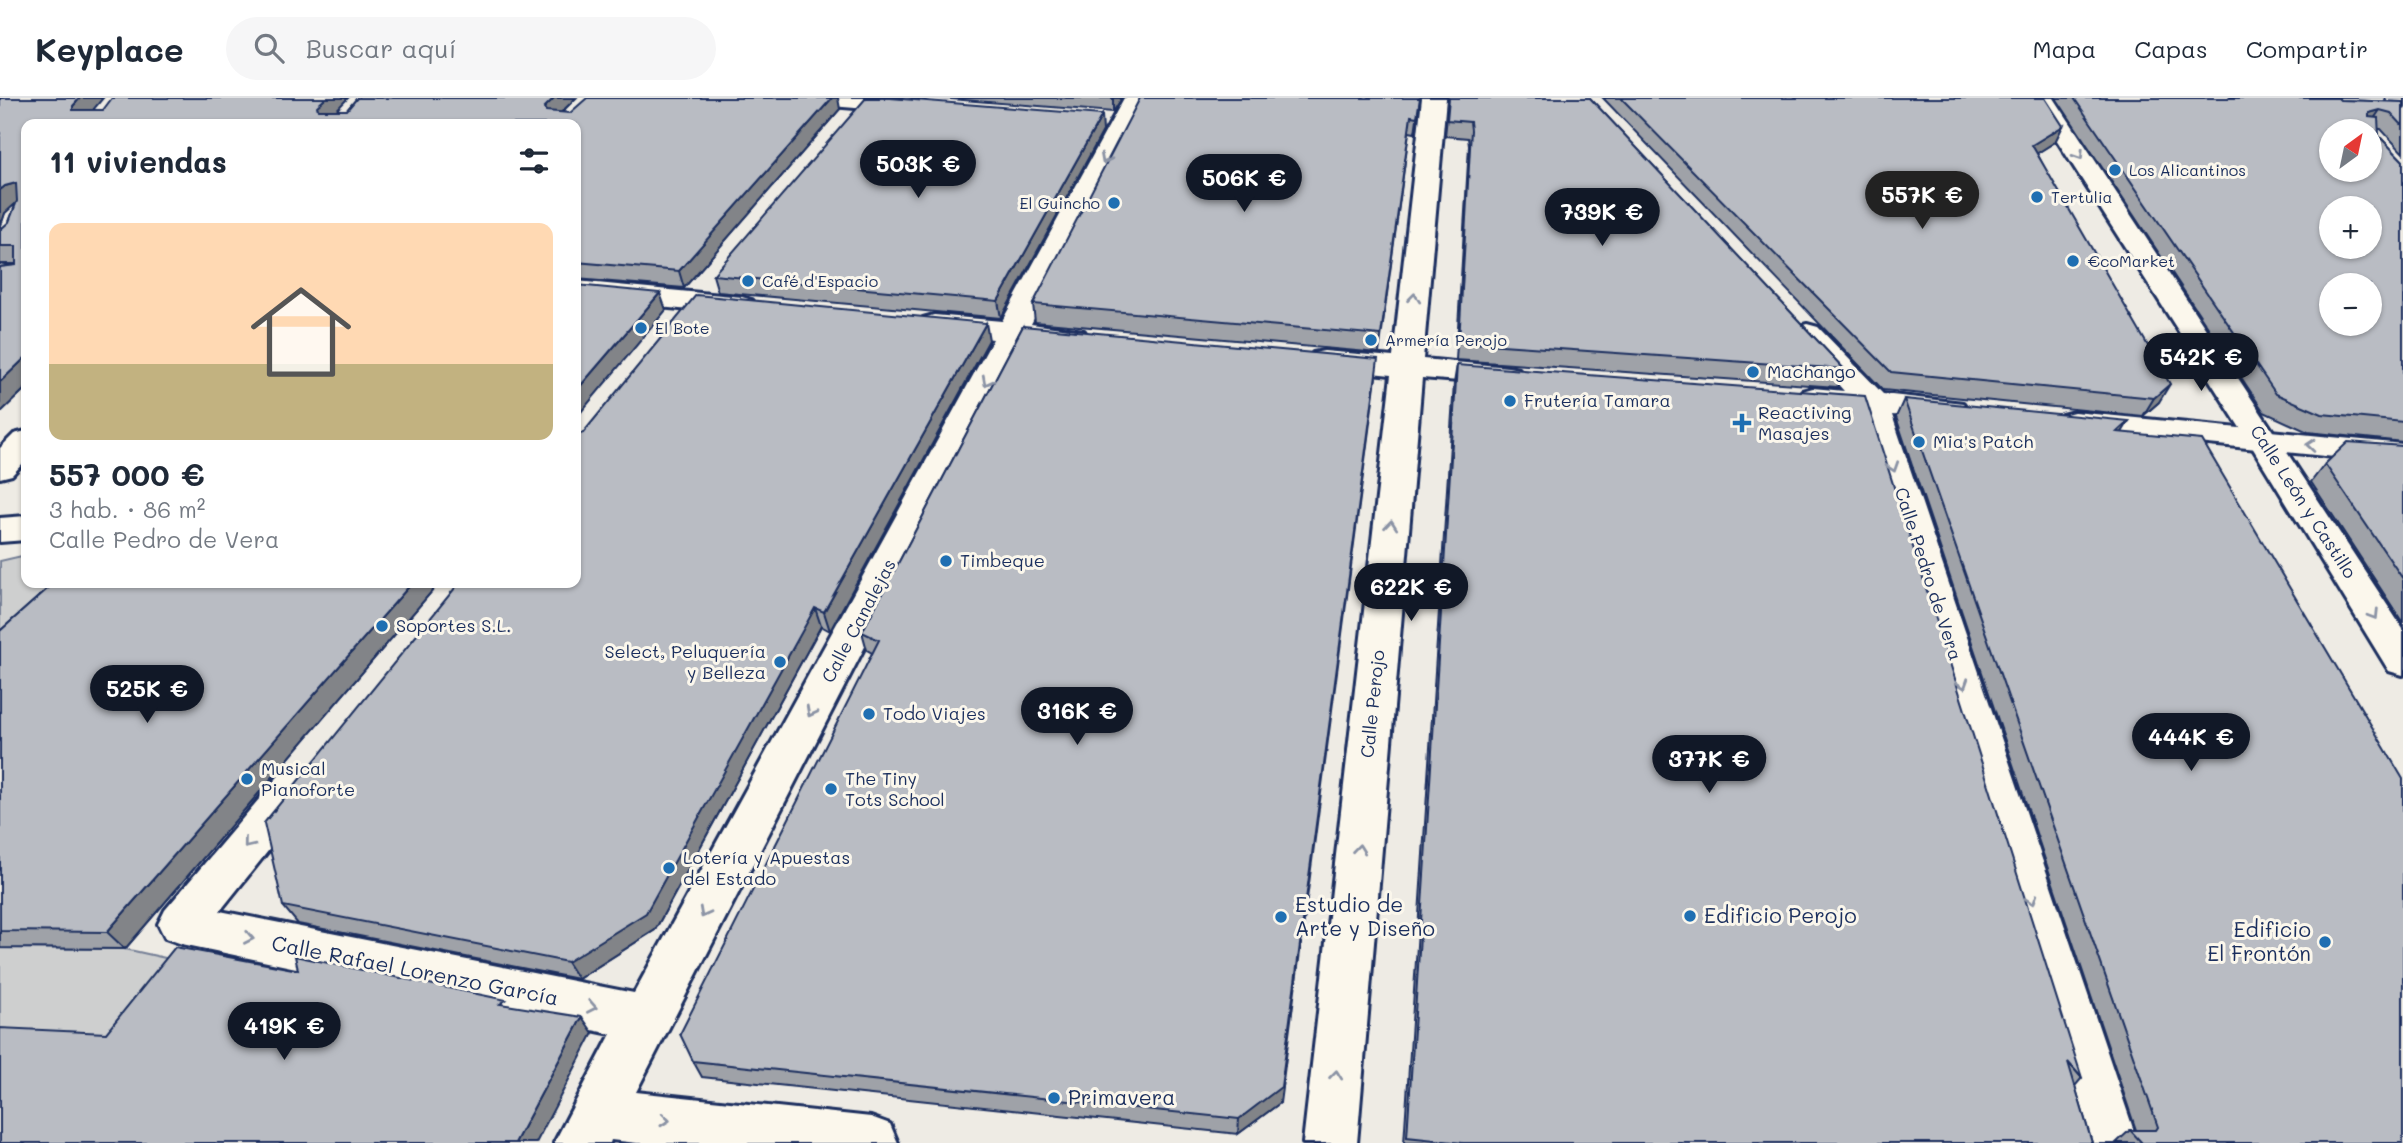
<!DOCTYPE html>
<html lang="es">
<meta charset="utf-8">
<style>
:root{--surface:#fff;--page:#f6f6f7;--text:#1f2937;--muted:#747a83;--line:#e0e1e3;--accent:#111827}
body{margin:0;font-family:Mali,sans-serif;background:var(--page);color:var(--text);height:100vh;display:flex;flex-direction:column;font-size:26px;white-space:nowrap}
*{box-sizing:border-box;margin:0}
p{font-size:23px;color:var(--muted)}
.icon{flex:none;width:38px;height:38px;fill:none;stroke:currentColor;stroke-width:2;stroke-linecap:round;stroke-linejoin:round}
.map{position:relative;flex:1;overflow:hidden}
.side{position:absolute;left:21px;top:21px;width:560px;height:469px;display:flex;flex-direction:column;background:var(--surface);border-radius:14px;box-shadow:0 2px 5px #0004}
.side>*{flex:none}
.needle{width:46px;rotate:33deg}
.controls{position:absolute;left:2319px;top:21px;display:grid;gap:14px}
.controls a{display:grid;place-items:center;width:63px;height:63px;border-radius:50%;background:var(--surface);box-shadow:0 2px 5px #0004;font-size:35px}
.price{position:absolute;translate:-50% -60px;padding:0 16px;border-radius:24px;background:var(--accent);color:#fff;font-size:23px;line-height:46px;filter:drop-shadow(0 2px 4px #0008)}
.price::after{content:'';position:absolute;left:50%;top:42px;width:21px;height:16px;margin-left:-10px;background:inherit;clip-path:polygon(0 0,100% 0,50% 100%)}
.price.selected{background:#222;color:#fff}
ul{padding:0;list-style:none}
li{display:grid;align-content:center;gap:14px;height:371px;padding:0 28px}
li span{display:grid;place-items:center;height:217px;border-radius:14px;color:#555}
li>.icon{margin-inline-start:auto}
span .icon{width:126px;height:126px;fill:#fffc;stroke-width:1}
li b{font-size:30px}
h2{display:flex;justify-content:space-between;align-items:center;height:84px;padding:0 28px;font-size:30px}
header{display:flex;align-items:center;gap:42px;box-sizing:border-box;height:98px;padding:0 35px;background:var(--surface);border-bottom:2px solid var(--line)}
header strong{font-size:33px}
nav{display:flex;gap:38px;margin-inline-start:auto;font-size:24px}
.search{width:490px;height:63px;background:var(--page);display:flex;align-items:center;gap:18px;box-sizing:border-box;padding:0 24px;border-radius:38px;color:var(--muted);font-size:26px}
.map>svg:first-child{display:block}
.green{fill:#cecfcf;stroke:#747f96;stroke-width:2}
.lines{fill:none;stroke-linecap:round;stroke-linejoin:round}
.street-casing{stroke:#1b2f5e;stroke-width:6}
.secondary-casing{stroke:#1b2f5e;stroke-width:6}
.street{fill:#fbf7ec;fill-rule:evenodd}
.secondary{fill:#fbf7ec;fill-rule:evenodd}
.wall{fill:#9fa2a8;stroke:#1b2f5e;stroke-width:2}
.shaded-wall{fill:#828488;stroke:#1b2f5e;stroke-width:2}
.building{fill:#b9bcc3;stroke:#1b2f5e;stroke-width:2;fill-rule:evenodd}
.oneway{stroke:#8b93a5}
.poi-dot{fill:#1f6fb2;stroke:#fbf7ec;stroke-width:2.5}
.labels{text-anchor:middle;stroke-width:6;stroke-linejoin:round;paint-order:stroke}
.far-poi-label{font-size:16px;fill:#1b2f5e;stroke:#fbf7ec;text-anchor:start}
.poi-label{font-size:18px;fill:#1b2f5e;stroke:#fbf7ec;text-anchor:start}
.street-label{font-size:18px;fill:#1b2f5e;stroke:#fbf7ec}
.near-poi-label{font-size:21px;fill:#1b2f5e;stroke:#fbf7ec;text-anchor:start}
.near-street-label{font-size:21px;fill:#1b2f5e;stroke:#fbf7ec}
</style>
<header>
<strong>Keyplace</strong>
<div class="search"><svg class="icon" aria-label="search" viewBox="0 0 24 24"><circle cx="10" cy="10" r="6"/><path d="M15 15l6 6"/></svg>Buscar aquí</div>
<nav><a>Mapa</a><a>Capas</a><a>Compartir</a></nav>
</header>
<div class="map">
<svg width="2403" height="1045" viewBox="0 0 2403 1045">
<rect width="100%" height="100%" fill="#eeebe4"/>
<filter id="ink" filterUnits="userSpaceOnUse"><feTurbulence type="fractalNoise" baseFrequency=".0143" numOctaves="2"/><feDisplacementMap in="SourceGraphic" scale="14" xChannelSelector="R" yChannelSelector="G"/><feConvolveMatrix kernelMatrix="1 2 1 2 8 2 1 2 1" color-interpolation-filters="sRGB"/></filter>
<g filter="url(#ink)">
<path class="green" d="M 26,457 L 26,485 L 90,485 L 0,566 L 0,463 Z
M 0,850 L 125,851 L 192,866 L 126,951 L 0,945 Z"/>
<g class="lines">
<g class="street-casing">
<path id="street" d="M 807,0 L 905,0 L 924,3 L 928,8 L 924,13 L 916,15 L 819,7 L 811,5 Z
M 1124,0 L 1148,0 L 1031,226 L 1084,233 L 1088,239 L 1084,245 L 1073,248 L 1022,243 L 636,994 L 871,1019 L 890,1026 L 898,1045 L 637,1045 L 611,1042 L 610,1045 L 554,1045 L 611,936 L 182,846 L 165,840 L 158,826 L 165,812 L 282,674 L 297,669 L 312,674 L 319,686 L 312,698 L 220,813 L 634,895 L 993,241 L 923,232 L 919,226 L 923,220 L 934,217 L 1002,223 Z
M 1422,0 L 1446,0 L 1423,261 L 1508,269 L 1519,271 L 1524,278 L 1519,285 L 1508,287 L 1422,280 L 1357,1045 L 1303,1045 L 1391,277 L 1313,269 L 1308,262 L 1313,255 L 1324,253 L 1393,259 Z
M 2231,0 L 2385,0 L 2380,8 L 2340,13 L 2243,7 L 2235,5 Z
M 576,183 L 742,199 L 752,202 L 757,208 L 752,214 L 742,217 L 576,201 Z
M 1807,226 L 1818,229 L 1883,296 L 1963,305 L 1968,312 L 1963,319 L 1952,322 L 1892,317 L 2138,1045 L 2084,1045 L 1859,314 L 1802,307 L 1797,300 L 1802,293 L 1813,290 L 1844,293 L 1792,235 L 1796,229 Z
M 2074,314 L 2403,346 L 2403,366 L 2062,331 L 2058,324 L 2062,317 Z
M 26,418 L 26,442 L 0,444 L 0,420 Z"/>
</g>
<g class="secondary-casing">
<path id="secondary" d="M 2030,0 L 2054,0 L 2403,531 L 2403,577 L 2389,573 L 2249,344 Z
M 2386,0 L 2403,0 L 2403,9 L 2390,5 Z
M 26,333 L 26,362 L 12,377 L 0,380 L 0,350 L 14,336 Z"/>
</g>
<use href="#street" class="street"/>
<use href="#secondary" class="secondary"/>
</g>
<path class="wall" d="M 0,0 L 93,12 L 347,12 L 357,0 L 576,0 L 562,14 L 570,15 L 840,11 L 684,190 L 576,181 L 576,26 L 26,26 L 26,290 L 0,315 L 0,169 L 16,167 L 16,166 L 0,166 L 0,132 L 9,124 L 16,105 L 5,115 L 0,130 Z
M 938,0 L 1122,0 L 1113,14 Z
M 1420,0 L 1415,35 L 1409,34 L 1379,255 L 1035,224 L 1033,206 Z
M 1449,0 L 1590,0 L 1844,271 L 1837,289 L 1456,262 L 1469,48 L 1468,40 L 1445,38 Z
M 1603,0 L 2045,0 L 2055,44 L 2037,55 L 2159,304 L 2143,318 L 1883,292 Z
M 2056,0 L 2338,0 L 2340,2 L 2403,4 L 2403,55 L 2381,31 L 2378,31 L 2379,38 L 2403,63 L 2403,344 L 2308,334 L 2264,314 Z
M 1103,33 L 1001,220 L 718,194 L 713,177 Z
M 1023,228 L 1280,1005 L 1238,1036 L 702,979 L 693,963 L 872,555 L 867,552 L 862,534 Z
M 989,242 L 830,533 L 821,528 L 655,832 L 578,881 L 298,826 L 283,808 Z
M 1457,267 L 2082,980 L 2075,988 L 2092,1045 L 1404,1045 L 1454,285 Z
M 1904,301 L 2122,335 L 2403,1045 L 2116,1045 L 2130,1032 L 2136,1032 L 1896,319 Z
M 2403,348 L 2403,525 L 2311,384 L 2325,366 Z
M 54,485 L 439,485 L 125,851 L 0,850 L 0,533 Z"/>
<path class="shaded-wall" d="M 80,0 L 103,0 L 83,24 L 73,12 L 73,8 Z
M 326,0 L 348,0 L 325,24 L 318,12 L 317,8 Z
M 554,0 L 576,0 L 549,26 L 544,10 Z
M 832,0 L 838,0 L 840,11 L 684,190 L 679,173 Z
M 1113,0 L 1122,0 L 1113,14 Z
M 2380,12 L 2369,28 L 2369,15 Z
M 1102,17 L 1103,33 L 1001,220 L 998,203 Z
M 2063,28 L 2055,44 L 2025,63 L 2032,47 Z
M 16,85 L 26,100 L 16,105 L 5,115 L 0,130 L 0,92 L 5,88 Z
M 660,195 L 666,212 L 576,320 L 576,293 Z
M 986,225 L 989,242 L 830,533 L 824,514 Z
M 26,259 L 26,290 L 0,315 L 0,284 Z
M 1376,279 L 1280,1005 L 1238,1036 L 1239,1021 Z
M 2170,286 L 2159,304 L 2143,318 L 2154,300 Z
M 2129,323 L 2118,341 L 2117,334 Z
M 412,485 L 439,485 L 125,851 L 107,834 Z
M 815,510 L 821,528 L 655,832 L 578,881 L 567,864 Z
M 582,919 L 593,935 L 536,1045 L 515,1045 Z"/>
<path class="building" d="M 0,0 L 80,0 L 73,8 L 73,12 L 103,12 L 112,0 L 326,0 L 317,8 L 318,12 L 347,12 L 357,0 L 554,0 L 544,10 L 546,13 L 570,15 L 587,0 L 832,0 L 679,173 L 576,164 L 576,26 L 26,26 L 26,259 L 0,284 L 0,169 L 16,167 L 16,148 L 0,148 L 0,132 L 9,124 L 17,103 L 16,85 L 5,88 L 0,92 Z
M 866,0 L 890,0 L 1102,17 L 998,203 L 713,177 Z
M 1140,0 L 1420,0 L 1417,19 L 1411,18 L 1381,237 L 1033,206 Z
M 1449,0 L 1590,0 L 1844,271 L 1459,244 L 1471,32 L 1470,24 L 1447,22 Z
M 1621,0 L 2045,0 L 2063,28 L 2032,47 L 2170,286 L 2154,300 L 1891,274 Z
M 2074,0 L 2338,0 L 2340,2 L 2403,4 L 2403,28 L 2391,15 L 2380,12 L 2369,15 L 2369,19 L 2378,20 L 2379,38 L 2403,63 L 2403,324 L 2322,316 L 2276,296 ZM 2331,33 L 2370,33 L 2370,72 L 2331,72 ZM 2331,110 L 2370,110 L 2370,149 L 2331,149 ZM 2331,187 L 2370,187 L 2370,226 L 2331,226 Z
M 576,187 L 660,195 L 576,293 Z
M 696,197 L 986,225 L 824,514 L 815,510 L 646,815 L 567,864 L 283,808 L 264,725 L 459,485 L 576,485 L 576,337 L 583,335 Z
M 1023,228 L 1378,261 L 1281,989 L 1239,1021 L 693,963 L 680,936 L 879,542 L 862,534 Z
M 1457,267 L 1865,298 L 2082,980 L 2068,964 L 2092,1045 L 1463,1045 L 1407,1039 Z
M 1904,301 L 2129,323 L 2117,334 L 2202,342 L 2403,681 L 2403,1045 L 2142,1045 L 2130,1032 L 2156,1032 L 2158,1029 Z
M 2348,344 L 2403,348 L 2403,481 L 2325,366 Z
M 54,485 L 412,485 L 107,834 L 0,833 L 0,533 Z
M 175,849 L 298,872 L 295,858 L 506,902 L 500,906 L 582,919 L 515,1045 L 0,1045 L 0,930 L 106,935 Z"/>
<defs><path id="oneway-chevron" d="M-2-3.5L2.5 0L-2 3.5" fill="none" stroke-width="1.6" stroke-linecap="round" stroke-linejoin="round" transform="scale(1.75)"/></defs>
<g class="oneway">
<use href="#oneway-chevron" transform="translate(2079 57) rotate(57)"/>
<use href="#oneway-chevron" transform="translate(1105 61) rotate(118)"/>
<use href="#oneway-chevron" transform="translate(1414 200) rotate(-84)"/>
<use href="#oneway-chevron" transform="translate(987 283) rotate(118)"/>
<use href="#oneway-chevron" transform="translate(2311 347) rotate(-175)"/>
<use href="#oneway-chevron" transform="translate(1893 369) rotate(72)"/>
<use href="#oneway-chevron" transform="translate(1391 427) rotate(-84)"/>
<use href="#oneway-chevron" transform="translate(2374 517) rotate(58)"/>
<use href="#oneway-chevron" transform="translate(1963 586) rotate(72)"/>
<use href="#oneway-chevron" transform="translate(811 614) rotate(118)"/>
<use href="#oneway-chevron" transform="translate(248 746) rotate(129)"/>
<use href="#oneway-chevron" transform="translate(1359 751) rotate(-84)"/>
<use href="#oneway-chevron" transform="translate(2032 802) rotate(72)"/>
<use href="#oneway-chevron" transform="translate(704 815) rotate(118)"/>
<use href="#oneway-chevron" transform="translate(249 840) rotate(11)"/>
<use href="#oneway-chevron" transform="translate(592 909) rotate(11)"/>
<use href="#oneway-chevron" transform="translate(1336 977) rotate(-84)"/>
<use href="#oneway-chevron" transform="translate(665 1022) rotate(6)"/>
</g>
</g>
<g class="poi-dot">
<circle cx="2115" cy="72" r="7"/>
<circle cx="2037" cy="99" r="7"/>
<circle cx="1114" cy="105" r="7"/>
<circle cx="2073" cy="163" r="7"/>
<circle cx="748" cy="183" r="7"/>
<circle cx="641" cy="230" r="7"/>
<circle cx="1371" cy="242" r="7"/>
<circle cx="1753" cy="274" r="7"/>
<circle cx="1510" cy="303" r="7"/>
<path d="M1738.5 314.5h7v7h7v7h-7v7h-7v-7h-7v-7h7z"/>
<circle cx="1919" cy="344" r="7"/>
<circle cx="946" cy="463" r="7"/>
<circle cx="382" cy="528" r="7"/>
<circle cx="780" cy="564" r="7"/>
<circle cx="869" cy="616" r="7"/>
<circle cx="247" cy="681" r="7"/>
<circle cx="831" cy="691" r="7"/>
<circle cx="669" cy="770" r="7"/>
<circle cx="1690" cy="818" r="7"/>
<circle cx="1281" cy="819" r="7"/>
<circle cx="2325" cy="844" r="7"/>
<circle cx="1054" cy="1000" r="7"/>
</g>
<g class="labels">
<g class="far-poi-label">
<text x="2129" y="78">Los Alicantinos</text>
<text x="2051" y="105">Tertulia</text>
<text x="1100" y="111" text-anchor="end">El Guincho</text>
<text x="2087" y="169">€coMarket</text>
<text x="762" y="189">Café d'Espacio</text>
<text x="655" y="236">El Bote</text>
<text x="1385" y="248">Armería Perojo</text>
</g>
<g class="poi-label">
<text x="1767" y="280">Machango</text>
<text x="1524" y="309">Frutería Tamara</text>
<text x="1758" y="321">Reactiving<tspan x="1758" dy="21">Masajes</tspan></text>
<text x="1933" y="350">Mia's Patch</text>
<text x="960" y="469">Timbeque</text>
<text x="396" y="534">Soportes S.L.</text>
<text x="766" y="560" text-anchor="end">Select, Peluquería<tspan x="766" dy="21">y Belleza</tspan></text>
<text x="883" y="622">Todo Viajes</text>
<text x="261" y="677">Musical<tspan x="261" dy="21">Pianoforte</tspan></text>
<text x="845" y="687">The Tiny<tspan x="845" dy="21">Tots School</tspan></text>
<text x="683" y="766">Lotería y Apuestas<tspan x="683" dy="21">del Estado</tspan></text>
</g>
<g class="street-label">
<text transform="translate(2303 404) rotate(57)" y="6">Calle León y Castillo</text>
<text transform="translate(1928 476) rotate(72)" y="6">Calle Pedro de Vera</text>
<text transform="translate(859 523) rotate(-62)" y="6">Calle Canalejas</text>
<text transform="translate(1373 606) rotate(-84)" y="6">Calle Perojo</text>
</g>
<g class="near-poi-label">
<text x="1295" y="814">Estudio de<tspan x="1295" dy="24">Arte y Diseño</tspan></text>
<text x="1704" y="825">Edificio Perojo</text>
<text x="2311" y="839" text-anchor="end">Edificio<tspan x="2311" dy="24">El Frontón</tspan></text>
<text x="1068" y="1007">Primavera</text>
</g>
<g class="near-street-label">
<text transform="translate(415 873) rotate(11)" y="7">Calle Rafael Lorenzo García</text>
</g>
</g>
</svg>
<div class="controls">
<a><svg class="needle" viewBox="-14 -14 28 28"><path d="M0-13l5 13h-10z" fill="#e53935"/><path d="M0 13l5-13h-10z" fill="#747a83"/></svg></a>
<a>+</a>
<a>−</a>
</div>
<b class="price" style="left:918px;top:102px">503K €</b>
<b class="price" style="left:1244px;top:116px">506K €</b>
<b class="price selected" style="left:1922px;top:133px">557K €</b>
<b class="price" style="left:1602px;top:150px">739K €</b>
<b class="price" style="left:2201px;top:295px">542K €</b>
<b class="price" style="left:1411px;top:525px">622K €</b>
<b class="price" style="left:147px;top:627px">525K €</b>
<b class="price" style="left:1077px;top:649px">316K €</b>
<b class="price" style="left:2191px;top:675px">444K €</b>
<b class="price" style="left:1709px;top:697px">377K €</b>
<b class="price" style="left:284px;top:964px">419K €</b>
<section class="side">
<h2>11 viviendas<svg class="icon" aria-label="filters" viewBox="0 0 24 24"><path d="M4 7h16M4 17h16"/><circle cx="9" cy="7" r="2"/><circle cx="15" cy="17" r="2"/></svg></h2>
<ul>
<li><span style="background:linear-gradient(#ffd9b3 65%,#c2b280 0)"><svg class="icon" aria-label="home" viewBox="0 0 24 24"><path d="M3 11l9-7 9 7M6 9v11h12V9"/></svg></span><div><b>557 000 €</b><p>3 hab. · 86 m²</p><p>Calle Pedro de Vera</p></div></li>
</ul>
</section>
</div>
